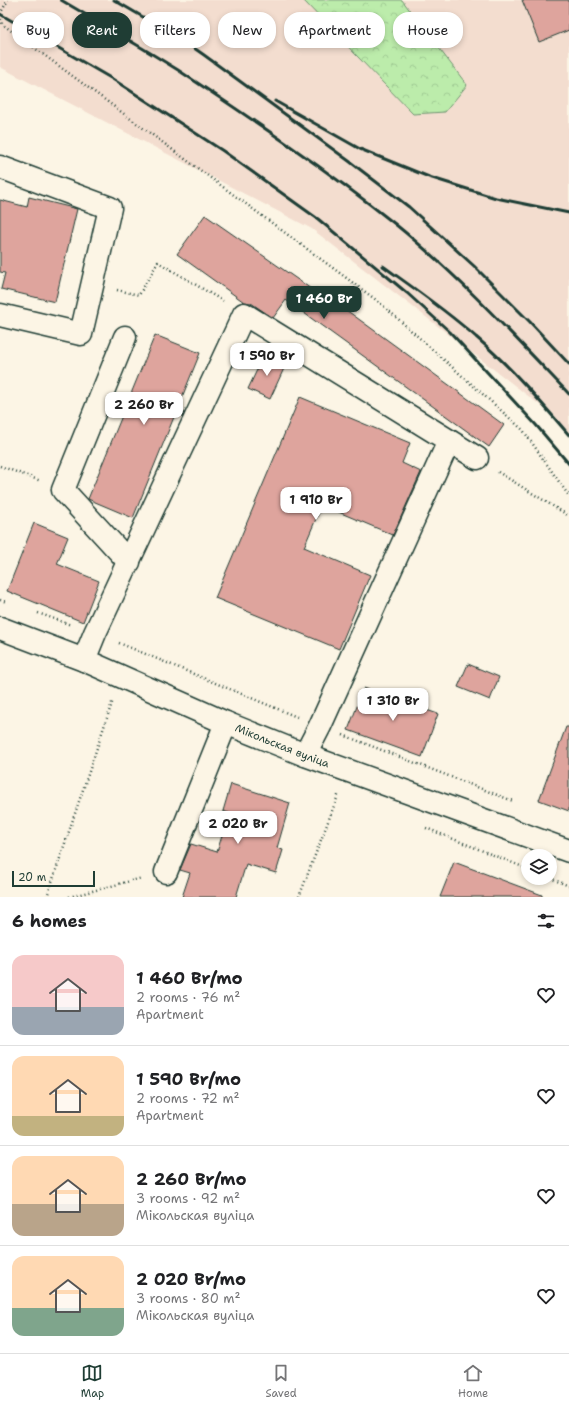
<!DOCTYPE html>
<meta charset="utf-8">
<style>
:root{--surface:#fff;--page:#f6f6f6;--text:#202124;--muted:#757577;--line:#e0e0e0;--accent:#1f3d34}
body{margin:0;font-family:"Shantell Sans",sans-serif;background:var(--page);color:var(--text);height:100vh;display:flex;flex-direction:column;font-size:15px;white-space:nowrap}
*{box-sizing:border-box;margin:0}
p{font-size:13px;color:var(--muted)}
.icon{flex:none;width:22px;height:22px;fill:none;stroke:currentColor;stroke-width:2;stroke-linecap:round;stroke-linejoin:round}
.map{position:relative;height:897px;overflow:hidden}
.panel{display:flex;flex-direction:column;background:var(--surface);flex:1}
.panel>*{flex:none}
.guide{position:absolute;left:12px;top:12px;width:545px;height:36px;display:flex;gap:8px}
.buttons{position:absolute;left:521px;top:849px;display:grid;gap:8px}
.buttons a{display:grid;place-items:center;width:36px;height:36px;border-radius:50%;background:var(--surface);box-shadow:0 2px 6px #0003;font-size:20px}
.scale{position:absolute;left:12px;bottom:10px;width:83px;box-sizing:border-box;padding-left:4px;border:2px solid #1f3d34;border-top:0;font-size:11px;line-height:14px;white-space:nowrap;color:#1f3d34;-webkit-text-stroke:3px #fcf5e5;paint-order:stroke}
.price{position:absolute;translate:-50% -34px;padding:0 9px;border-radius:8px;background:#fff;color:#222;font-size:13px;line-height:26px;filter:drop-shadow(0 1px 2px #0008)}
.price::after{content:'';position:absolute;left:50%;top:24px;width:12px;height:9px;margin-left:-6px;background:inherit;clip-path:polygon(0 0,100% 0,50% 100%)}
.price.on{background:var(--accent);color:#fff}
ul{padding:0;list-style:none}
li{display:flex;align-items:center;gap:12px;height:100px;padding:0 12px}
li+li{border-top:1px solid var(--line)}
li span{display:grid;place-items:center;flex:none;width:112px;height:80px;border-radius:12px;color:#555}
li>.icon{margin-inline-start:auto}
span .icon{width:48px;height:48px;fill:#fffc;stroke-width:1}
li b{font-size:17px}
h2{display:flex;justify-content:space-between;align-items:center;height:48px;padding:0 12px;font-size:17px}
.pill{padding:0 14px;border-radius:16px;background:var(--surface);box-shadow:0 2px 6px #0003;font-size:14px;line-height:36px}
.pill.on{background:var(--accent);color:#fff}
.tab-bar{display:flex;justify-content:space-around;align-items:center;height:56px;border-top:1px solid var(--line);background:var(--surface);font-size:11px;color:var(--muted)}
.tab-bar a{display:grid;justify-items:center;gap:2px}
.tab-bar .on{color:var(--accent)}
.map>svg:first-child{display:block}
.built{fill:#f3ddcf}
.forest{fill:url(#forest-crowns);stroke:#6e9470}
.building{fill:#dea49d;stroke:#1f3d34}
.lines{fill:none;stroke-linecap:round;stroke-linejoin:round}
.minor-casing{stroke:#1f3d34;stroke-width:25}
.path{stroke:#1f3d34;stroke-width:2.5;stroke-dasharray:1 3;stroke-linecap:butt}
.minor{stroke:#fcf5e5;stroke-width:22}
.rail{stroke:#1f3d34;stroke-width:3}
.labels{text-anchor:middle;stroke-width:3.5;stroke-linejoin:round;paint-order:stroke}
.street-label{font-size:11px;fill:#1f3d34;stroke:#fcf5e5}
</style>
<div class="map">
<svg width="569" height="897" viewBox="0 0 569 897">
<defs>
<pattern id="forest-crowns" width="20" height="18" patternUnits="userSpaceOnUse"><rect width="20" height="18" fill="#bcecab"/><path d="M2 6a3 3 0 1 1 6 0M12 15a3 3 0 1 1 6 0" fill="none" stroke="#a1cb94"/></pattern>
</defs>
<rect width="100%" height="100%" fill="#fcf5e5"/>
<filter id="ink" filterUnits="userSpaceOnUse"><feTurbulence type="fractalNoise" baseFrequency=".025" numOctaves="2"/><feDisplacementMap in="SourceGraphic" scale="8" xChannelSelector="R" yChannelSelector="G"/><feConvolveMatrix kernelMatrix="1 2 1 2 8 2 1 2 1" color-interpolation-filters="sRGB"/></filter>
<g filter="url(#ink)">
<path class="built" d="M 0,0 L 569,0 L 569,434 L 554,416 L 312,229 L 0,67 Z"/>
<path class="forest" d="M 303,0 L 402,0 L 467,85 L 445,112 L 413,114 Z"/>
<path class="building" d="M 522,0 L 569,0 L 569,30 L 539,42 Z
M 29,197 L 77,209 L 55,302 L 1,289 L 5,273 L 0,272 L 0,200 L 27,207 Z
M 205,215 L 314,291 L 316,288 L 504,425 L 489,447 L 286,300 L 273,318 L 251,303 L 244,302 L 177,254 Z
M 155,335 L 200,353 L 133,518 L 88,499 Z
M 264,355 L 286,364 L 270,399 L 248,389 Z
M 300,397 L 410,443 L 402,463 L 421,472 L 393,535 L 322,505 L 304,547 L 370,575 L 339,649 L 215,598 Z
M 34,523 L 68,537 L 57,564 L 99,581 L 83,622 L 7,591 Z
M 468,664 L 499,677 L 490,700 L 458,687 Z
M 364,688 L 438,714 L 422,757 L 348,730 Z
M 566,727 L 569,727 L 569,811 L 539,800 Z
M 231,784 L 290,803 L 277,848 L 283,850 L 276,873 L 246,864 L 236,897 L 182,897 L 190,873 L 180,870 L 191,844 L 217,852 L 229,813 L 223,811 Z
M 454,862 L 542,895 L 542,897 L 440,897 Z"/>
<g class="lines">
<g class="minor-casing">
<g id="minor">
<path d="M 0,167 L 110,208 L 81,334 L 0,315"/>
<path d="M 125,337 L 63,490 L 129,562"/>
<path id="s1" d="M 0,628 L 84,660 L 226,723 L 305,755 L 569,851"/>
<path d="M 84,660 L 95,633 L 244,314 L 477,458"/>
<path d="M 305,755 L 320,726 L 449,441"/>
<path d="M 166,872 L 226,723"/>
</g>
</g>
<path class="path" d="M 0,14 L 8,0
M 0,15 L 2,24 L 379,302 L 523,430 L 569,496
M 117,290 L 139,295 L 158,262 L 223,301
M 0,466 L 41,481
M 498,472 L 569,516
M 0,600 L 7,602
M 38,613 L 71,625
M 119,643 L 297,717
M 343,735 L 513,801
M 426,828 L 528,869
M 550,878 L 569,886
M 47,897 L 113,700
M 69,897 L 142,878
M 299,897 L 339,793"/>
<use href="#minor" class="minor"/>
<path class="rail" d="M 61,0 C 100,23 140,46 178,70 C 252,119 326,169 395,224 C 458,275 513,335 569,394
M 114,0 L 184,41 L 204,55 L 349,161 L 409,207 L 474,266 L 530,322 L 569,364
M 0,14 L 114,80 L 223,151 L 318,219 L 407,293 L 450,332 L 536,425 L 569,464
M 275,101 L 360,149 L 429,177 L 496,198 L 569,213
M 383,266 C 415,289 447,311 476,337 C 510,366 540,401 569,435"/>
</g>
</g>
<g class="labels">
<g class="street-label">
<text dy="4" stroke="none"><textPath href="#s1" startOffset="306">Мікольская вуліца</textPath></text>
</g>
</g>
</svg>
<div class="buttons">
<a><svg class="icon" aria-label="layers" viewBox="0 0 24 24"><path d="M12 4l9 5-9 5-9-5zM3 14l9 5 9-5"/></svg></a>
</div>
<div class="scale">20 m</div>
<b class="price on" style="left:324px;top:320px">1 460 Br</b>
<b class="price" style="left:267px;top:377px">1 590 Br</b>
<b class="price" style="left:144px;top:426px">2 260 Br</b>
<b class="price" style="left:316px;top:521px">1 910 Br</b>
<b class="price" style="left:393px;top:722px">1 310 Br</b>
<b class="price" style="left:238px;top:845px">2 020 Br</b>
<div class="guide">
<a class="pill">Buy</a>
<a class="pill on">Rent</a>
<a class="pill">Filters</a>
<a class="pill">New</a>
<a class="pill">Apartment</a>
<a class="pill">House</a>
</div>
</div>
<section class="panel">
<h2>6 homes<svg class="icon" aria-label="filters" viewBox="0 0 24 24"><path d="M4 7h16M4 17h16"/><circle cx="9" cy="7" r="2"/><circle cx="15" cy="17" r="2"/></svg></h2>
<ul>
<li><span style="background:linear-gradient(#f6c9c9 65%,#9aa5b1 0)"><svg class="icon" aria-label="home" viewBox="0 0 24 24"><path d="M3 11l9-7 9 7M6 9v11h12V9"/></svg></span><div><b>1 460 Br/mo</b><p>2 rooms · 76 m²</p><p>Apartment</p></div><svg class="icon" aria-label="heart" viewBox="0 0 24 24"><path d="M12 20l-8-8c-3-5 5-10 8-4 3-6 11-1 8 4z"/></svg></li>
<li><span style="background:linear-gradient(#ffd9b3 75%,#c2b280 0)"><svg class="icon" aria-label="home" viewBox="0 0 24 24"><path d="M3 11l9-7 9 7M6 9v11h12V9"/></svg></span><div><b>1 590 Br/mo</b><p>2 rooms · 72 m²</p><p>Apartment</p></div><svg class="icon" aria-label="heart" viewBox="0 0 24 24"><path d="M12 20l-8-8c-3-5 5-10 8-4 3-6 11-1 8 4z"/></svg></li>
<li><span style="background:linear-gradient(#ffd9b3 60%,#b9a48a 0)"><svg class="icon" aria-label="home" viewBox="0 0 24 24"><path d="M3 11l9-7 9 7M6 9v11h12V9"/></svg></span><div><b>2 260 Br/mo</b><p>3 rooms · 92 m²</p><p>Мікольская вуліца</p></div><svg class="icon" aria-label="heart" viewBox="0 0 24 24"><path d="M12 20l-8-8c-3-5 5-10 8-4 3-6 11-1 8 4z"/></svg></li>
<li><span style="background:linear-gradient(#ffd9b3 65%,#7fa58c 0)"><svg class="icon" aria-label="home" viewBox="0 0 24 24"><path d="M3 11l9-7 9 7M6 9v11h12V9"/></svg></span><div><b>2 020 Br/mo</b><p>3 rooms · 80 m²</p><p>Мікольская вуліца</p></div><svg class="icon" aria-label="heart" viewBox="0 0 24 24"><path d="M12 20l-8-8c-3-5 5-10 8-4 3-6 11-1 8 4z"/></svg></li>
</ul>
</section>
<nav class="tab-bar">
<a class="on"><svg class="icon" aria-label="map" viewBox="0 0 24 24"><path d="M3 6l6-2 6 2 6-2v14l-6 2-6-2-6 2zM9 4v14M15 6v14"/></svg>Map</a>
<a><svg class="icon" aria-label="saved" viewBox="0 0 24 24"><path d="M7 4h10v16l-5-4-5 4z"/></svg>Saved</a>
<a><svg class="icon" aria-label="home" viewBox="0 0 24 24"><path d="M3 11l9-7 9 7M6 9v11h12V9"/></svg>Home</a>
</nav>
